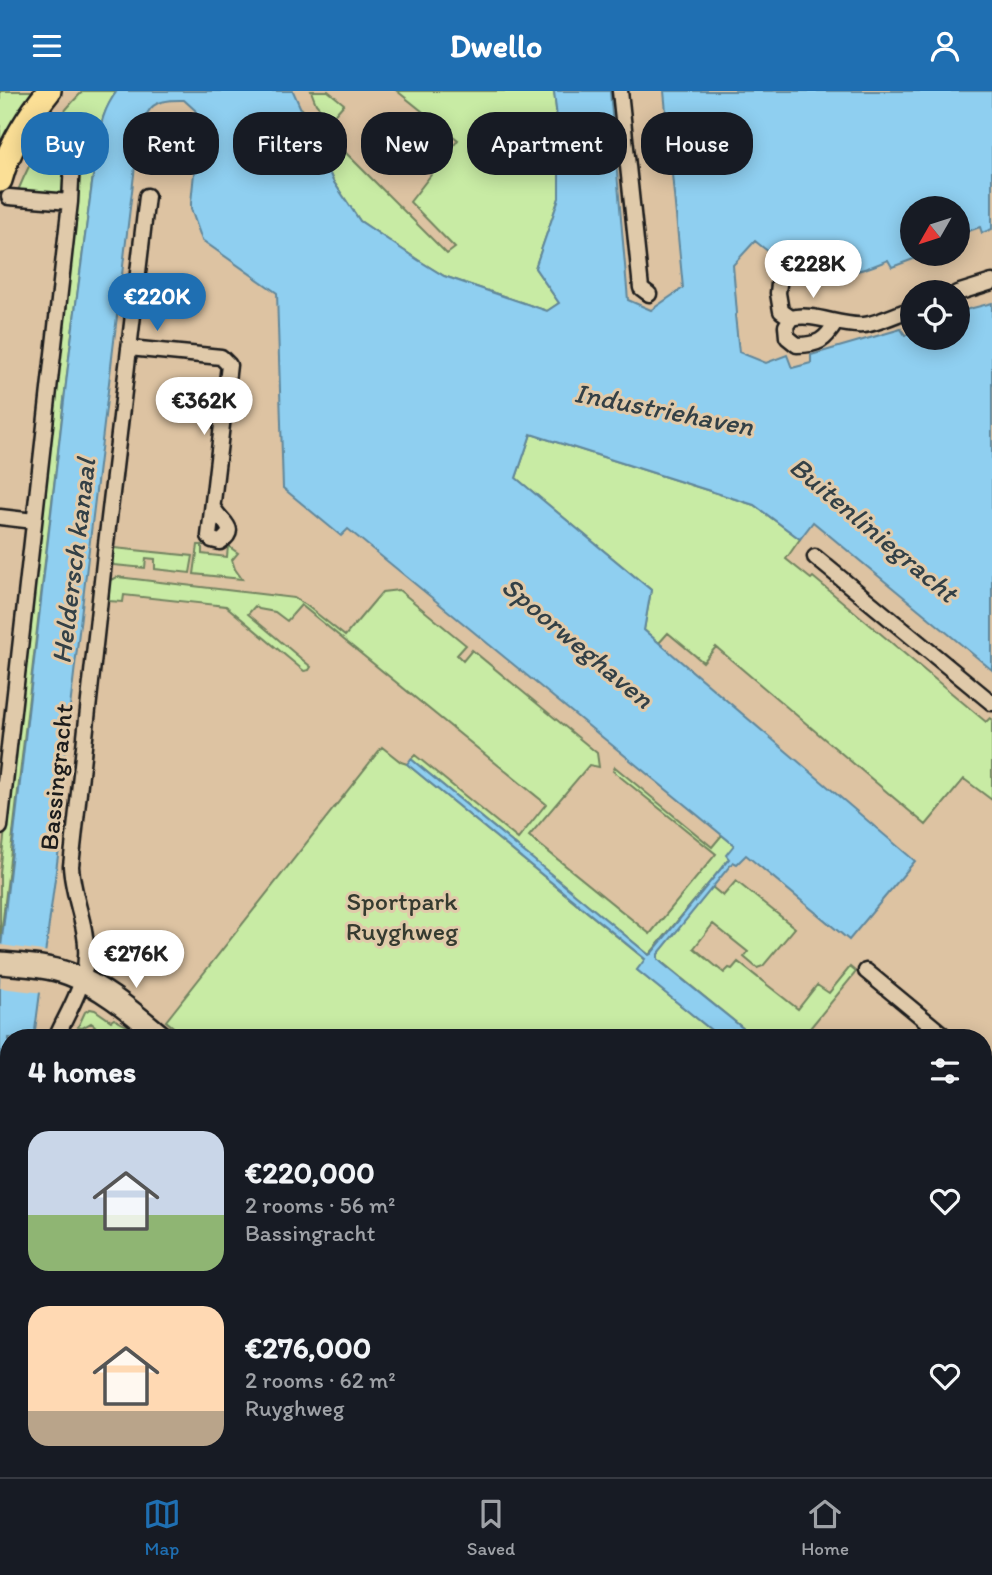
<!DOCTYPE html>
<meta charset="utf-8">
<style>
:root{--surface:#171b24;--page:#20242c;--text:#f1f3f6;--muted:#9ea1a6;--line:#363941;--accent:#1f6fb2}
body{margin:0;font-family:Itim,sans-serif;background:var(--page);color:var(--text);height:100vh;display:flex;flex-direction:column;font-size:26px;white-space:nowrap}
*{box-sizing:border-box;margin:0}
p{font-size:23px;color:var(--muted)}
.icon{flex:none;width:38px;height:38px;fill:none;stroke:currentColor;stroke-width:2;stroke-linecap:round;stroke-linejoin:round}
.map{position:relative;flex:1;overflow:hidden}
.drawer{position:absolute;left:0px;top:938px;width:992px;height:448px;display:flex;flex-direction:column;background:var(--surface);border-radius:28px 28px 0 0;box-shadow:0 4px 18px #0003}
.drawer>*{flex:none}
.guide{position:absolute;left:21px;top:21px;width:950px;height:63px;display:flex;gap:14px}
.needle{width:46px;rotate:231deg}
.fabs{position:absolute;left:900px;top:105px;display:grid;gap:14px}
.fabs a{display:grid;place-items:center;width:70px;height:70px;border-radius:50%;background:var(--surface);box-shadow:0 4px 18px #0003;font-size:35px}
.price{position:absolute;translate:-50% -60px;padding:0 16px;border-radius:24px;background:#fff;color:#222;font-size:23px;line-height:46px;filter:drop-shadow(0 2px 4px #0008)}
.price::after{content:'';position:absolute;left:50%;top:42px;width:21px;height:16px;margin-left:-10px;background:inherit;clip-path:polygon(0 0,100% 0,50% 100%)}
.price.on{background:var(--accent);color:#fff}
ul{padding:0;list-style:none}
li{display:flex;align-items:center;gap:21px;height:175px;padding:0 28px}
li span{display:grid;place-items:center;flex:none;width:196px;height:140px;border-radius:21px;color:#555}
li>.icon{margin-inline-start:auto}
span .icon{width:84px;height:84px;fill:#fffc;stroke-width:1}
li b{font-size:30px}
h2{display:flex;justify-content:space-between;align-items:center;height:84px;padding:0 28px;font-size:30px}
.tag{padding:0 24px;border-radius:28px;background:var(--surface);box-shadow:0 4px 18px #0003;font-size:24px;line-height:63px}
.tag.on{background:var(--accent);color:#fff}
header{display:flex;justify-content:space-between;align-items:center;height:91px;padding:0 28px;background:var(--accent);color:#fff;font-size:32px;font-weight:800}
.menu{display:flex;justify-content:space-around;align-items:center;height:98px;border-top:2px solid var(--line);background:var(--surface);font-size:19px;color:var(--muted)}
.menu a{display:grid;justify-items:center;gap:4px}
.menu .on{color:var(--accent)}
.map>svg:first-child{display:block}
.green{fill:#c8eba4;stroke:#728460;stroke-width:2}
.water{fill:#8fcff0;stroke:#61879b;stroke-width:2}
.pier{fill:#ddc3a2}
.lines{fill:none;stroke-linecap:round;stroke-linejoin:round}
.street-casing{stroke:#1c1c1c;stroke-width:19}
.secondary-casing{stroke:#1c1c1c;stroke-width:26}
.primary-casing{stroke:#1c1c1c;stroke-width:28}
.street{stroke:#e0caaa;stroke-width:14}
.secondary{stroke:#e0caaa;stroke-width:21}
.primary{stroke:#fbdf96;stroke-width:23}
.labels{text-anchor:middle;stroke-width:6;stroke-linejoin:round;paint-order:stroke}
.street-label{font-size:26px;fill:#1c1c1c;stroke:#e0caaa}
.park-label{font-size:26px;fill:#363b30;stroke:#e0caaa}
.water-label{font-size:28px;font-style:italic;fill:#334046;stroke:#e0caaa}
</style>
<header><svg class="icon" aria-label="menu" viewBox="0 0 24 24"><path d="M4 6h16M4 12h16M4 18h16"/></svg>Dwello<svg class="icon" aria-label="person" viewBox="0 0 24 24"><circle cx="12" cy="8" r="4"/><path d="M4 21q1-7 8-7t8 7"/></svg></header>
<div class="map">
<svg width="992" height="1386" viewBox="0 0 992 1386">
<rect width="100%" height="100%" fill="#ddc3a2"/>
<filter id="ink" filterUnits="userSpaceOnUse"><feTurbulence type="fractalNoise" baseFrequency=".0143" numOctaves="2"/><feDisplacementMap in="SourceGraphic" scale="14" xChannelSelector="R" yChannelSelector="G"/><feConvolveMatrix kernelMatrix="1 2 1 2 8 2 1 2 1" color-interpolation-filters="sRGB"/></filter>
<g filter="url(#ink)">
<path class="green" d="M 0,0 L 37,0 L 0,66 Z
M 83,0 L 117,0 C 103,19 101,33 97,55 L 70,258 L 0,853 L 0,782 L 81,67 C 91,58 92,47 85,37 C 69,27 49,39 57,57 C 60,62 65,66 68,71 L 64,107 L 17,102 C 34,61 51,32 83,0 Z
M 311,0 L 328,0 L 344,13 L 330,29 L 316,13 Z
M 397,0 L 554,0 L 559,46 L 559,107 L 535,177 L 559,212 L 547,220 L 444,185 L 418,169 L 360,130 L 333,90 L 301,17 L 447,163 L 455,157 L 410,111 L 458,49 Z
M 531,343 L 754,414 L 800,448 L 786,468 L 811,488 L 813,486 L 986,631 L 990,627 L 992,628 L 992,709 L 964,688 L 926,734 L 716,556 L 703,571 L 668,542 L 659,552 L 644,539 L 651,499 L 516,387 Z
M 198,454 L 202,454 L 202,463 L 227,466 L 228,455 L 238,462 L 232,469 L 235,478 L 242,488 L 194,483 Z
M 114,457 L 193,465 L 190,482 L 155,478 L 155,468 L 146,467 L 145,477 L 114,474 L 112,472 Z
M 118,486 L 294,507 L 306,514 L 345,545 L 382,501 L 399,499 L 466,554 L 457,564 L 463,570 L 472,559 L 597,662 L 599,676 L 589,674 L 529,745 L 650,843 L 716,763 L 613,680 L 615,676 L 712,756 L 722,744 L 734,754 L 729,768 L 649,864 L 411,668 L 415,664 L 518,748 L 546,713 L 301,514 L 287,530 L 275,521 L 259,518 L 255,515 L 248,523 L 311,576 L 309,579 L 304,580 L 226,515 L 124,504 L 123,511 L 108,510 L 110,489 Z
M 382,656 L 401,671 L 407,673 L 642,866 L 646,869 L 637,879 L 721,947 L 187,947 L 166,930 Z
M 736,790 L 795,837 L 763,875 L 757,877 L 744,866 L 748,861 L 713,833 L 694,857 L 724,882 L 729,877 L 732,878 L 738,871 L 798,918 L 817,894 L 829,902 L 850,876 L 856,881 L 802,947 L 755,947 L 658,868 L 658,863 L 712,796 L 723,805 Z
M 90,918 L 95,919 L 111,930 L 114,928 C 126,936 138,938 148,947 L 85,947 L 95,935 L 91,932 L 82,937 L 78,936 L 85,921 Z
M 138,1377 L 245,1377 L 272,1386 L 136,1386 Z"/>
<path class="water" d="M 117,0 L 293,0 L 333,90 L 360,130 L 418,169 L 444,185 L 547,220 L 559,212 L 535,177 L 559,107 L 559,46 L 554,0 L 610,0 L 628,209 L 651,219 L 683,197 L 664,0 L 992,0 L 992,138 L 982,142 L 980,136 L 957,144 L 957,117 L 912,117 L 912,163 L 927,163 L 892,176 L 888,169 C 835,193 800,188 755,150 L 733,174 L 737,222 L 735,224 L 739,261 L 766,272 L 787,264 L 792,277 L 811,272 L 811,264 L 901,238 L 905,244 L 912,242 L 912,247 L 957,247 L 957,221 L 992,212 L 992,579 L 813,431 L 800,448 L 754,414 L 531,343 L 516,387 L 651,499 L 644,539 L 915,770 L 849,849 L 746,764 L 737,773 L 733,771 L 658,863 L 658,868 L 662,872 L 755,947 L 721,947 L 637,879 L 645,868 L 407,673 L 411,668 L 649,864 L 651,863 L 729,768 L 726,764 L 734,754 L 348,438 L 341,445 L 283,397 L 277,202 L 202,149 L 191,118 L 191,112 L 199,32 L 195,19 L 184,9 C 154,8 148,14 139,42 L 58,716 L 64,719 L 34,947 L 9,947 L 9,1139 L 0,1210 L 0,865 L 70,258 L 97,55 C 100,34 104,17 117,0 Z
M 984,1133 L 992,1140 L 992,1168 L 984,1161 Z"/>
<path class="pier" d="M 1,854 L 50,861 L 44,902 L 0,897 Z"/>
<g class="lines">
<g class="street-casing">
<path id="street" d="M 620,0 L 641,197 L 649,203
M 9,106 L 70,111
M 779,193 L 778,202 L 781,220 L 791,227
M 957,202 L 992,191
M 836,231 C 825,250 818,254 797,254 L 787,246 L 786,235 L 791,227 C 815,221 839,236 864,234 C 876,233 899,222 912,218
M 129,257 L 221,266 L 229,274 L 209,445 L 212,449 L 220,451 C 240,438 221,431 214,418
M 0,426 L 34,430
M 815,466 L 992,612
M 0,736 L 70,111 L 73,49
M 866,880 L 947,947
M 56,947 C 74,908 93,884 84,839 C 80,818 72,797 71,775 L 106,453 L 147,105
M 984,976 L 992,983
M 984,1042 L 992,1032
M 984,1106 L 992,1117
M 984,1183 L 992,1190
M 984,1328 L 992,1325
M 0,1341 L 9,1264
M 383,1377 L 412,1386
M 747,1377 L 750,1386
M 783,1377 L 787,1386
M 120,1386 L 121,1377
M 462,1386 L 473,1385 L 494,1377
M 828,1386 L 852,1377"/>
</g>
<g class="secondary-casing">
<path id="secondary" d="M 0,872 C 23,874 48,875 69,883 C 104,896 135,924 163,947
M 597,1377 L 600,1386"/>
</g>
<g class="primary-casing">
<path id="primary" d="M 0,89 C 9,56 27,27 49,0"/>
</g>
<use href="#street" class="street"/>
<use href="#secondary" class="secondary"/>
<use href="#primary" class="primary"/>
</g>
</g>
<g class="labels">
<g class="street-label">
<text transform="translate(56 686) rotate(-84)" y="9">Bassingracht</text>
</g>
<g class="park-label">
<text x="402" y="819">Sportpark<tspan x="402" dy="30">Ruyghweg</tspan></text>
</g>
<g class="water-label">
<text transform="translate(664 318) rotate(11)" y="10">Industriehaven</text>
<text transform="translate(874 438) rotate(40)" y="10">Buitenliniegracht</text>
<text transform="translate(73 470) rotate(-83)" y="10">Heldersch kanaal</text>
<text transform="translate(578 551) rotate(40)" y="10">Spoorweghaven</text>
</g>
</g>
</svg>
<div class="fabs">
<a><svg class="needle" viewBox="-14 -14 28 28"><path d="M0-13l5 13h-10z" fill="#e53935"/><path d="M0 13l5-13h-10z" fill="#9ea1a6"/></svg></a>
<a><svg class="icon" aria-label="locate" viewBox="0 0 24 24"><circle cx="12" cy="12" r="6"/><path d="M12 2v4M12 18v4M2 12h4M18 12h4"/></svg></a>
</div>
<b class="price" style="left:813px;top:209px">€228K</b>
<b class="price on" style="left:157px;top:242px">€220K</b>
<b class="price" style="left:204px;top:346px">€362K</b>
<b class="price" style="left:136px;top:899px">€276K</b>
<div class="guide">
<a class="tag on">Buy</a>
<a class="tag">Rent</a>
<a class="tag">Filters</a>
<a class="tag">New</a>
<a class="tag">Apartment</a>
<a class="tag">House</a>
</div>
<section class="drawer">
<h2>4 homes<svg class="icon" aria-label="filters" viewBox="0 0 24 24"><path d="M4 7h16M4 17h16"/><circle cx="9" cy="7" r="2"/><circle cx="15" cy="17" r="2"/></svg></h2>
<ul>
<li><span style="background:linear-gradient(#c9d6e8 60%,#8fb573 0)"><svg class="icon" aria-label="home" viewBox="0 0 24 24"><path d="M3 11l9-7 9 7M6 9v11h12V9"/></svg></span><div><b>€220,000</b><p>2 rooms · 56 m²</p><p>Bassingracht</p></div><svg class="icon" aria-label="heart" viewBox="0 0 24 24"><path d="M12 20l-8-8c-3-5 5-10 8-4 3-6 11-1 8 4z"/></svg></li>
<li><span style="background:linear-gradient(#ffd9b3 75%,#b9a48a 0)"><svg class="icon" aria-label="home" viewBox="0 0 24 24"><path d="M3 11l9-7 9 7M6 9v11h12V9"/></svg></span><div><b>€276,000</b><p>2 rooms · 62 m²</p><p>Ruyghweg</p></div><svg class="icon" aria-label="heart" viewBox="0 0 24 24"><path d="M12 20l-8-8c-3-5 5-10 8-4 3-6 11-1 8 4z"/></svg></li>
</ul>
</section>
</div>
<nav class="menu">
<a class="on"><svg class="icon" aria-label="map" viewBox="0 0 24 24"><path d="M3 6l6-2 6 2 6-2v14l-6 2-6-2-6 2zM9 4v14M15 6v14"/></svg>Map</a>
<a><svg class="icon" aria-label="saved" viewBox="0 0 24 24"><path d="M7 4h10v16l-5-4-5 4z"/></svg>Saved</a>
<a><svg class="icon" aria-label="home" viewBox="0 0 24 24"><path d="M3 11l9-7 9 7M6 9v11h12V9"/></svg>Home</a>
</nav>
